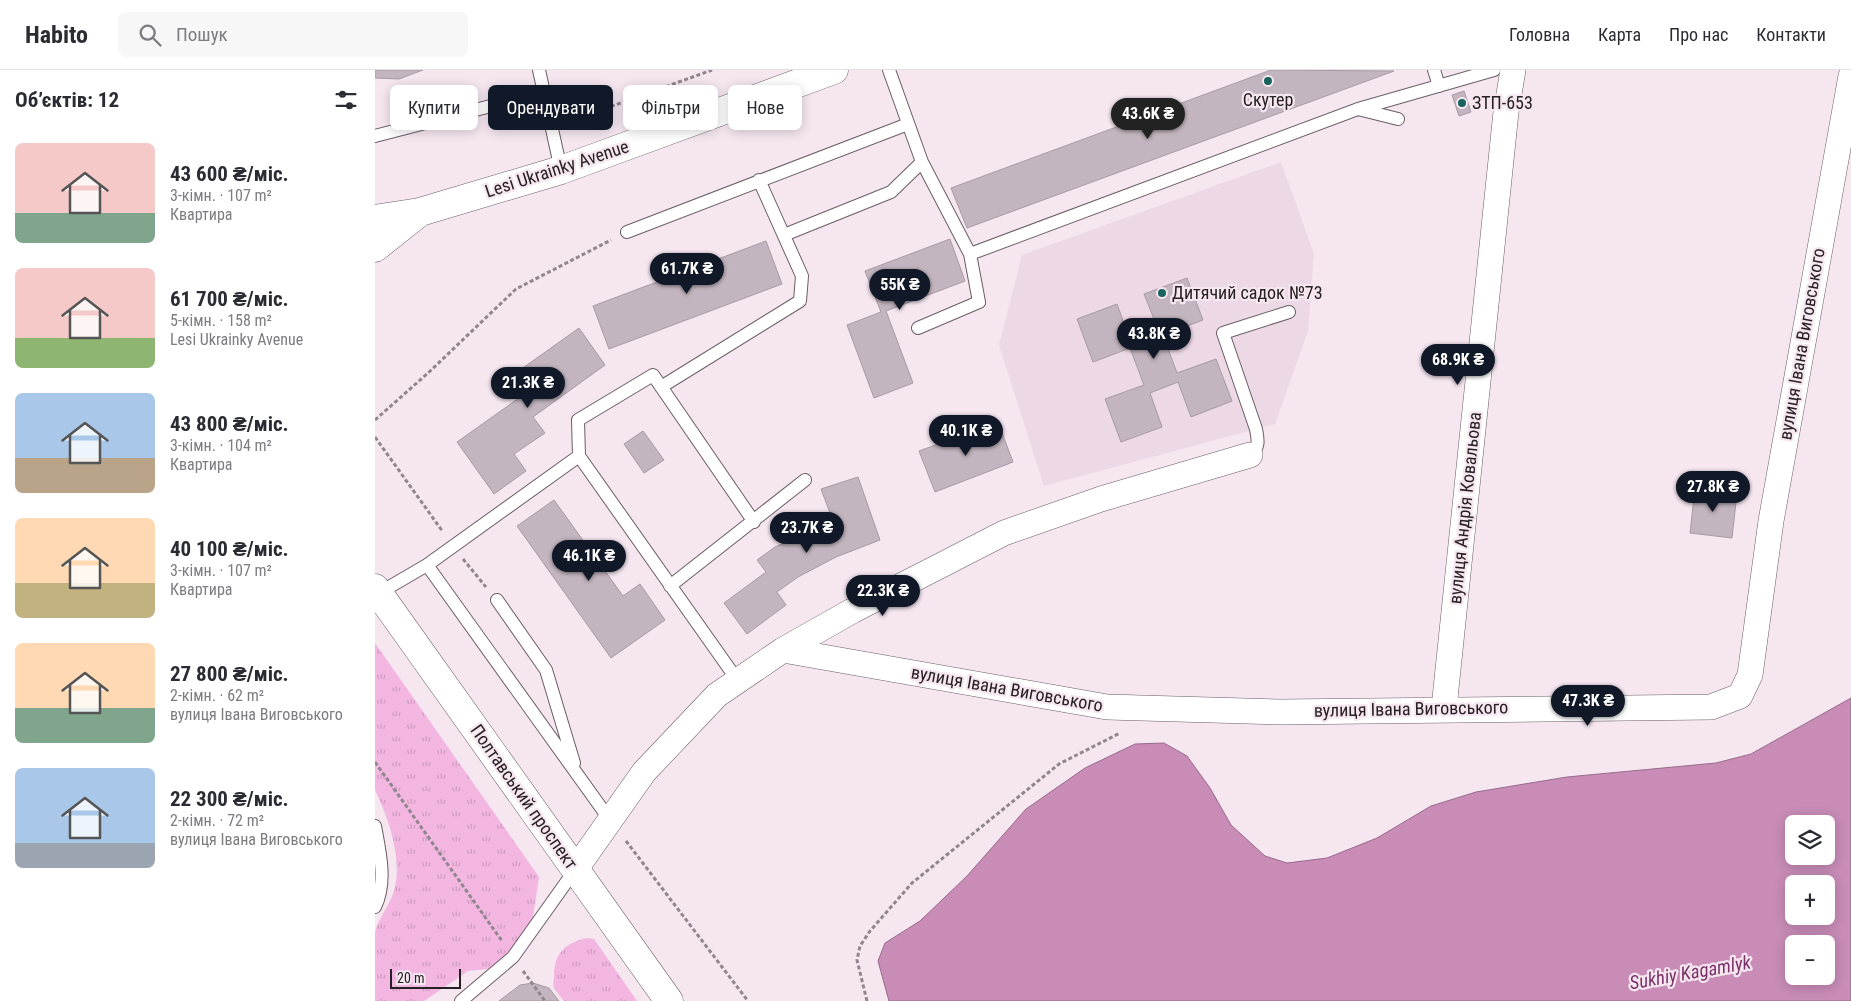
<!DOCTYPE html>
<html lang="uk">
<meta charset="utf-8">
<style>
:root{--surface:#fff;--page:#f7f7f7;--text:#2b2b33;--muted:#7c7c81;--line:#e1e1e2;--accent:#111827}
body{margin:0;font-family:"Roboto Condensed",sans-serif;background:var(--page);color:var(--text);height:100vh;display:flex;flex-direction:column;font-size:19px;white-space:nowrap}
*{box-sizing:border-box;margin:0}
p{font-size:16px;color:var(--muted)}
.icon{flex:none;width:28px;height:28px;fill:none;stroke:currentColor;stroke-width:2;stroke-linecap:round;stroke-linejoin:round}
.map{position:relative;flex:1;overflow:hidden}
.sheet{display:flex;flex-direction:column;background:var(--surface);width:375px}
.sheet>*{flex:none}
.top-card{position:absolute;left:15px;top:15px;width:475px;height:45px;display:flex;gap:10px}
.buttons{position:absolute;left:1410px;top:745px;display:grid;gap:10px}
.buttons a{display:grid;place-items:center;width:50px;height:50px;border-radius:8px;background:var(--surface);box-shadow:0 2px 12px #0003;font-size:25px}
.scale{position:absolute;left:15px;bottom:12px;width:71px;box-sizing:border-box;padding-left:5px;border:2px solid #262124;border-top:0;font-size:14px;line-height:18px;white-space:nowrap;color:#262124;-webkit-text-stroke:4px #f5e6f0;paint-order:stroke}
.price{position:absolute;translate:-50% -42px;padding:0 11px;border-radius:18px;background:var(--accent);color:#fff;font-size:16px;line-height:32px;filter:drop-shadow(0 1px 2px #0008)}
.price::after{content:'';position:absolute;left:50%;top:30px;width:15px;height:11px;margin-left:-8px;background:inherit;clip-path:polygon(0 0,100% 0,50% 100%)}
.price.current{background:#222;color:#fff}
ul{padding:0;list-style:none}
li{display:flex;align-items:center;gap:15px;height:125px;padding:0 15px}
li span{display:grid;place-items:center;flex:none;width:140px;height:100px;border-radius:8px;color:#555}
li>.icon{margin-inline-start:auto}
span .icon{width:60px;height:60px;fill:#fffc;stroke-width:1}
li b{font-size:21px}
h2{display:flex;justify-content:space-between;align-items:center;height:60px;padding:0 15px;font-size:21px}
.pill{padding:0 18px;border-radius:8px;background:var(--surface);box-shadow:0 2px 12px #0003;font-size:18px;line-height:45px}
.pill.current{background:var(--accent);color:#fff}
header{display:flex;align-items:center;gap:30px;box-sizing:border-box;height:70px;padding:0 25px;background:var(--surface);border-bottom:1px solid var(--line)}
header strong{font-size:24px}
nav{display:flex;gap:28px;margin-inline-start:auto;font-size:18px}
.search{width:350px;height:45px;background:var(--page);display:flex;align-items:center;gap:12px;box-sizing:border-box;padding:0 18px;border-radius:8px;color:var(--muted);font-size:19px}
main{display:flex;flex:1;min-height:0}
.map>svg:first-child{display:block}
.built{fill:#edd8e6}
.grass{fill:url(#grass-tufts)}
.water{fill:#c88cb7;stroke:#976c8b;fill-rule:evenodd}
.building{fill:#c3b5bf;stroke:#a89aa4}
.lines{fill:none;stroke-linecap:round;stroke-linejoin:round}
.lane-casing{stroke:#6a5e66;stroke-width:14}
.street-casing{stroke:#6a5e66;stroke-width:26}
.secondary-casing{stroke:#6a5e66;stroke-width:29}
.highway-casing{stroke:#6a5e66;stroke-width:29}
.path{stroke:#90868d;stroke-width:3;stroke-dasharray:4 2.5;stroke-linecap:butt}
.lane{stroke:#fff;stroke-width:12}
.street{stroke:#fff;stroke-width:25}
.secondary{stroke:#fff;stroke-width:28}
.highway{stroke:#fff;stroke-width:28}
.poi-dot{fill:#17635d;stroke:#f5e6f0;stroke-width:2}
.labels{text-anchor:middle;stroke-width:4.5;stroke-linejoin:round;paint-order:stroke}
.poi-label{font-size:18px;fill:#262124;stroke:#f5e6f0;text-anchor:start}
.street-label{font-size:18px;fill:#262124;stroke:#f5e6f0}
.water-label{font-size:19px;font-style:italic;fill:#7a3269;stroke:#f5e6f0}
</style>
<header>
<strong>Habito</strong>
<div class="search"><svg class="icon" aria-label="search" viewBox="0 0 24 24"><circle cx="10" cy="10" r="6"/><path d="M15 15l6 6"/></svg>Пошук</div>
<nav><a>Головна</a><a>Карта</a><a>Про нас</a><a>Контакти</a></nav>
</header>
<main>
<section class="sheet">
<h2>Об’єктів: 12<svg class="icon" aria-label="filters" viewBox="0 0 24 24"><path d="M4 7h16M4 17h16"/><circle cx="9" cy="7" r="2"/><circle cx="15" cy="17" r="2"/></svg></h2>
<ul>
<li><span style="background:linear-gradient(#f6c9c9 70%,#7fa58c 0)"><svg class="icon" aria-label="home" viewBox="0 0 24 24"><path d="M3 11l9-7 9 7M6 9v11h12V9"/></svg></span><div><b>43 600 ₴/міс.</b><p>3-кімн. · 107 m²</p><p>Квартира</p></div></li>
<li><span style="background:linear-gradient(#f6c9c9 70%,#8fb573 0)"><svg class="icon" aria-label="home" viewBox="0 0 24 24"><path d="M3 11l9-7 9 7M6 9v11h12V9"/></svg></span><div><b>61 700 ₴/міс.</b><p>5-кімн. · 158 m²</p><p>Lesi Ukrainky Avenue</p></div></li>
<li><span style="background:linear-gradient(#a9c7e8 65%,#b9a48a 0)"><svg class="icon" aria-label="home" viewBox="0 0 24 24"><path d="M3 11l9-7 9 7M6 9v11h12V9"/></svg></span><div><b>43 800 ₴/міс.</b><p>3-кімн. · 104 m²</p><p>Квартира</p></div></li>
<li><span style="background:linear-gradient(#ffd9b3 65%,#c2b280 0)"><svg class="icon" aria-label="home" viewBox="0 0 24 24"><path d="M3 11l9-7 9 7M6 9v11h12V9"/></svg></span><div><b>40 100 ₴/міс.</b><p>3-кімн. · 107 m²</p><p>Квартира</p></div></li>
<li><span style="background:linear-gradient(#ffd9b3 65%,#7fa58c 0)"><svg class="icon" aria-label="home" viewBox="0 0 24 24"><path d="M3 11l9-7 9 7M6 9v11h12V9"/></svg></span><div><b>27 800 ₴/міс.</b><p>2-кімн. · 62 m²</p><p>вулиця Івана Виговського</p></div></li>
<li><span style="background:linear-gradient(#a9c7e8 75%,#9aa5b1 0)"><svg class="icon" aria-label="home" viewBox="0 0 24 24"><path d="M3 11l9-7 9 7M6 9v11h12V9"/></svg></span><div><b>22 300 ₴/міс.</b><p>2-кімн. · 72 m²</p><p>вулиця Івана Виговського</p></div></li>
</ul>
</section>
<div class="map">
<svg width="1476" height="931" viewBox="0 0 1476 931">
<defs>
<pattern id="grass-tufts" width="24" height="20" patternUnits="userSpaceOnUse" patternTransform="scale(1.25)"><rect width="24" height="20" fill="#f2b6e1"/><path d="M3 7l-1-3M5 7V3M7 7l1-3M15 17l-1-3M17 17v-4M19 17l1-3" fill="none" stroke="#cf9cc1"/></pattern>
</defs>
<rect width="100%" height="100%" fill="#f5e6f0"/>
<path class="built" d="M 906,92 L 939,184 L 933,261 L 900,354 L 669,416 L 624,275 L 647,185 Z"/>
<path class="grass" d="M 0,573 L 164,807 L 157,853 L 125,894 L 113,899 L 93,901 L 49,931 L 0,931 C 0,914 0,877 0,862 C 4,846 17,833 20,817 C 27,787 13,747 0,720 Z
M 213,868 L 219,869 L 262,931 L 189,931 C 186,927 181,922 179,918 C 178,915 179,909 179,906 C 179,883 191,872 213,868 Z"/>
<path class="water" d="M 1476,628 L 1476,931 L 514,931 L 503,891 L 510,873 L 545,851 L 592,806 L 651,739 L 710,698 L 760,674 L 789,673 L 812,686 L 835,718 L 856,755 L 890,786 L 912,793 L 952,788 L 1002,768 L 1056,736 L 1101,722 L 1192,707 L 1341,693 L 1376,684 ZM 1419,754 L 1451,754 L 1451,786 L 1419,786 ZM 1419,814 L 1451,814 L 1451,846 L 1419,846 ZM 1419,874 L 1451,874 L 1451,906 L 1419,906 Z"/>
<path class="building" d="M 0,0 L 48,0 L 24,9 L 0,8 Z
M 896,0 L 1019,1 L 592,158 L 576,118 Z
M 1089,21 L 1096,42 L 1084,46 L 1077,25 Z
M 575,169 L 590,211 L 511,241 L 538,313 L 499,328 L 472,255 L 506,242 L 490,201 Z
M 391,171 L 407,214 L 234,279 L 218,236 Z
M 812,208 L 828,250 L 788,265 L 802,303 L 841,289 L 857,331 L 816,347 L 803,312 L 775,323 L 787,357 L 746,372 L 730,329 L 769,315 L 755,278 L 718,292 L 702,249 L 742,234 L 755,270 L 783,259 L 769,224 Z
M 204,258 L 230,295 L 158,347 L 170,363 L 139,384 L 151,401 L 119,424 L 82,372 L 144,328 L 131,310 Z
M 623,352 L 638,392 L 560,422 L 544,381 Z
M 268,361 L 289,390 L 269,403 L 249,374 Z
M 483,407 L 505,470 L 461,487 L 423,507 L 402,522 L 411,535 L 372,564 L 349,533 L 391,502 L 382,490 L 400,477 L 458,451 L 446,419 Z
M 1320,418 L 1362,423 L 1357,468 L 1315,463 Z
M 179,430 L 248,526 L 265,514 L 290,550 L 236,588 L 142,456 Z
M 158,913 L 174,918 L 184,931 L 124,931 L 145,915 Z"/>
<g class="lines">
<g class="lane-casing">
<path id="lane" d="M 164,0 L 186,100
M 1059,0 L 1064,16
M 983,39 L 1023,49
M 0,66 L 170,22
M 547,92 L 595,184
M 252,162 L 533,54
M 409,165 L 516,122 L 547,92 L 514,0
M 543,258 L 604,232 L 595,184 L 983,39 L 1119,0
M 286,317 L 425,231 L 427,206 L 384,110
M 875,385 C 885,377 883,370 881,359 L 848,263 L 914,242
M 52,495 L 235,750
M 295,516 L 430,410
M 4,523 L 52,495 L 204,386
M 122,530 L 171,600 L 199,693
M 363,611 L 204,386 L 203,350 L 278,305 L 379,452
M 0,756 C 5,783 12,812 0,837
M 86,931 L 138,887 L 200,800"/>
</g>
<g class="street-casing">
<path id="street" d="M 408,580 L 732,637 L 905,642 L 1336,637 L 1365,626 L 1375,605 L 1396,451 L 1476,6
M 1069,638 L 1131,42 L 1138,0
M 200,800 L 269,702 L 342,625 L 408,580 L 477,541 L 629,463 L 726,429 L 875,385"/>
</g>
<g class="secondary-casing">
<path id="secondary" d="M 0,149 L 45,142 L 186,100 L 459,0
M 0,178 L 44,143"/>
</g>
<g class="highway-casing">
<path id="highway" d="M 0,518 L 294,931"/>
</g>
<path class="path" d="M 193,52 L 337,0
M 0,350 L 53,303 L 141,219 L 236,170
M 0,367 L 68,462
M 88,489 L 111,517
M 0,692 L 127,871
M 251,771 L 373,931
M 148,901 L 170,931
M 492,931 L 482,890 L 485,876 L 495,861 L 537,813 L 684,694 L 745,663"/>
<use href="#lane" class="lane"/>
<use href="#street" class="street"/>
<use href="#secondary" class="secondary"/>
<use href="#highway" class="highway"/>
</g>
<g class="poi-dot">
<circle cx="893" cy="11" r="5"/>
<circle cx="1087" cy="33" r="5"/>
<circle cx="787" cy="223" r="5"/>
</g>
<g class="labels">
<g class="poi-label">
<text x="893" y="36" text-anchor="middle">Скутер</text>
<text x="1097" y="39">ЗТП-653</text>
<text x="797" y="229">Дитячий садок №73</text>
</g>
<g class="street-label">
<text transform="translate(182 99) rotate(-18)" y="6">Lesi Ukrainky Avenue</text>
<text transform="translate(1427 274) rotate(-80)" y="6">вулиця Івана Виговського</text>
<text transform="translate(1090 438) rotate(-84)" y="6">вулиця Андрія Ковальова</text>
<text transform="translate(632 619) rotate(10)" y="6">вулиця Івана Виговського</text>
<text transform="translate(1036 639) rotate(-1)" y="6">вулиця Івана Виговського</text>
<text transform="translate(149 727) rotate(55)" y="6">Полтавський проспект</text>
</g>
<g class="water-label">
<text transform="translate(1315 902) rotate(-10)" y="7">Sukhiy Kagamlyk</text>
</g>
</g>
</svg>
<div class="buttons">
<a><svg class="icon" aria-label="layers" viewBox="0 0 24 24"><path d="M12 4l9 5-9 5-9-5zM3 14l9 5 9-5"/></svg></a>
<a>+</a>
<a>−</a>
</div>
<div class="scale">20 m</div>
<b class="price current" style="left:773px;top:70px">43.6K ₴</b>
<b class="price" style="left:312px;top:225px">61.7K ₴</b>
<b class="price" style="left:525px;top:241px">55K ₴</b>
<b class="price" style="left:779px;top:290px">43.8K ₴</b>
<b class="price" style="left:1083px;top:316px">68.9K ₴</b>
<b class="price" style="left:153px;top:339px">21.3K ₴</b>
<b class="price" style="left:591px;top:387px">40.1K ₴</b>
<b class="price" style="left:1338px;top:443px">27.8K ₴</b>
<b class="price" style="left:432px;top:484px">23.7K ₴</b>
<b class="price" style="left:214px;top:512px">46.1K ₴</b>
<b class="price" style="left:508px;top:547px">22.3K ₴</b>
<b class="price" style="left:1213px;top:657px">47.3K ₴</b>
<div class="top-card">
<a class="pill">Купити</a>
<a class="pill current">Орендувати</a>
<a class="pill">Фільтри</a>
<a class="pill">Нове</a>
</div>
</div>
</main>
